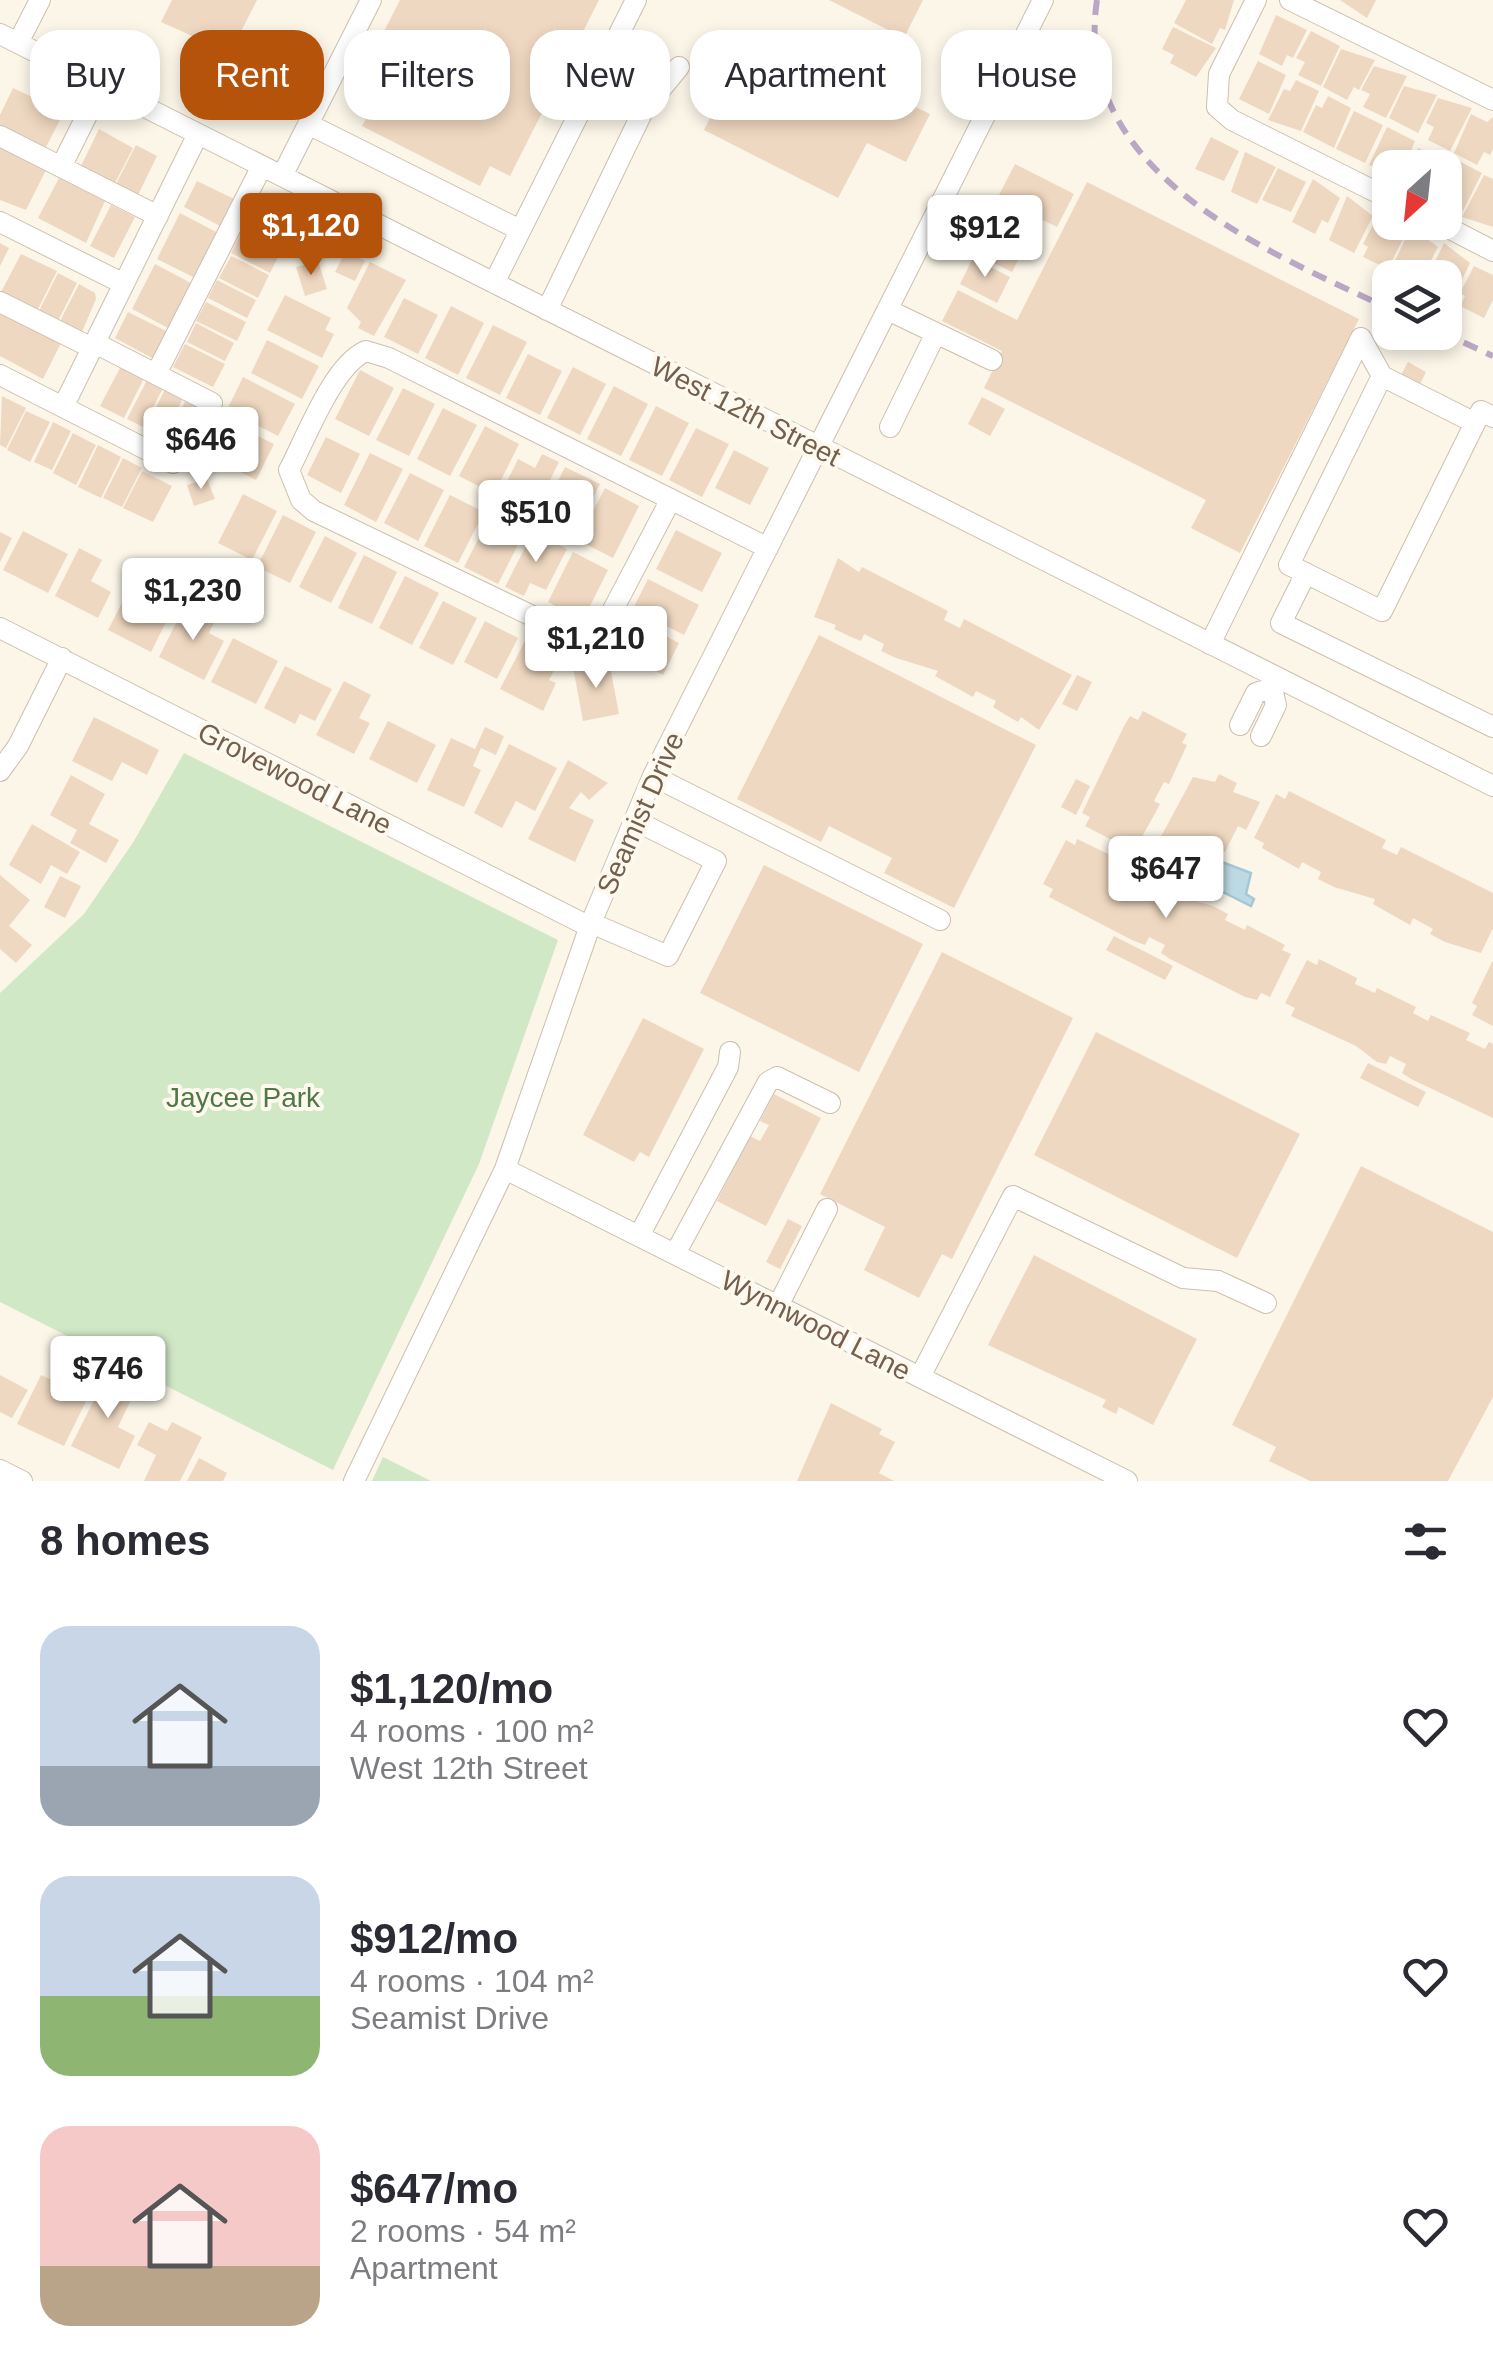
<!DOCTYPE html>
<meta charset="utf-8">
<style>
:root{--surface:#fff;--page:#f2f2f3;--text:#2b2b33;--muted:#7c7c81;--accent:#b45309}
body{margin:0;font-family:Helvetica,sans-serif;background:var(--page);color:var(--text);height:100vh;display:flex;flex-direction:column;font-size:38px;white-space:nowrap}
*{box-sizing:border-box;margin:0}
p{font-size:32px;color:var(--muted)}
.icon{flex:none;width:55px;height:55px;fill:none;stroke:currentColor;stroke-width:2;stroke-linecap:round;stroke-linejoin:round}
.map{position:relative;height:1481px;overflow:hidden}
.sheet{display:flex;flex-direction:column;background:var(--surface);flex:1}
.sheet>*{flex:none}
.banner{position:absolute;left:30px;top:30px;width:1435px;height:90px;display:flex;gap:20px}
.needle{width:65px;rotate:207deg}
.controls{position:absolute;left:1372px;top:150px;display:grid;gap:20px}
.controls a{display:grid;place-items:center;width:90px;height:90px;border-radius:20px;background:var(--surface);box-shadow:0 5px 15px #0003;font-size:50px}
.price{position:absolute;translate:-50% -85px;padding:0 22px;border-radius:10px;background:#fff;color:#222;font-size:32px;line-height:65px;filter:drop-shadow(0 2px 5px #0008)}
.price::after{content:'';position:absolute;left:50%;top:60px;width:30px;height:22px;margin-left:-15px;background:inherit;clip-path:polygon(0 0,100% 0,50% 100%)}
.price.active{background:var(--accent);color:#fff}
ul{padding:0;list-style:none}
li{display:flex;align-items:center;gap:30px;height:250px;padding:0 40px}
li span{display:grid;place-items:center;flex:none;width:280px;height:200px;border-radius:30px;color:#555}
li>.icon{margin-inline-start:auto}
span .icon{width:120px;height:120px;fill:#fffc;stroke-width:1}
li b{font-size:42px}
h2{display:flex;justify-content:space-between;align-items:center;height:120px;padding:0 40px;font-size:42px}
.tag{padding:0 35px;border-radius:30px;background:var(--surface);box-shadow:0 5px 15px #0003;font-size:35px;line-height:90px}
.tag.active{background:var(--accent);color:#fff}
.map>svg:first-child{display:block}
.green{fill:#d1e8c7}
.water{fill:#bddae4;stroke:#a4c8d5;stroke-width:2.5}
.building{fill:#efd8c1}
.lines{fill:none;stroke-linecap:round;stroke-linejoin:round}
.minor-casing{stroke:#cdbfae;stroke-width:22}
.minor{stroke:#fff;stroke-width:20}
.rail{stroke:#baa6c5;stroke-width:6;stroke-dasharray:15 10;stroke-linecap:butt}
.labels{text-anchor:middle;stroke-width:8;stroke-linejoin:round;paint-order:stroke}
.street-label{font-size:28px;fill:#745f4d;stroke:#fef9ee}
.park-label{font-size:28px;fill:#4f7846;stroke:#fef9ee}
</style>
<div class="map">
<svg width="1493" height="1481" viewBox="0 0 1493 1481">
<rect width="100%" height="100%" fill="#fbf6e8"/>
<path class="green" d="M 184,753 L 558,940 L 479,1164 L 333,1470 L 0,1302 L 0,993 L 84,914 L 134,841 Z
M 383,1457 L 431,1481 L 372,1481 Z"/>
<path class="water" d="M 1206,856 L 1251,873 L 1246,894 L 1254,899 L 1251,906 L 1195,878 Z"/>
<path class="building" d="M 172,0 L 257,0 L 230,53 L 161,22 Z
M 400,0 L 599,0 L 510,176 L 490,166 L 480,186 L 362,126 L 373,106 L 351,96 Z
M 829,0 L 923,0 L 904,38 Z
M 1186,0 L 1234,0 L 1225,30 L 1220,28 L 1212,44 L 1174,23 Z
M 1340,0 L 1376,0 L 1367,18 Z
M 1276,15 L 1307,30 L 1293,58 L 1287,55 L 1282,66 L 1259,54 Z
M 1173,27 L 1216,48 L 1196,77 L 1170,63 L 1174,55 L 1162,49 Z
M 1311,31 L 1340,46 L 1321,86 L 1298,75 L 1305,62 L 1296,58 Z
M 747,44 L 876,110 L 885,92 L 930,114 L 906,162 L 867,143 L 838,198 L 704,130 Z
M 1341,49 L 1375,60 L 1359,90 L 1354,87 L 1347,100 L 1323,87 Z
M 1258,61 L 1286,75 L 1269,114 L 1239,99 Z
M 1374,66 L 1407,76 L 1386,118 L 1363,107 L 1370,94 L 1361,90 Z
M 1296,80 L 1319,91 L 1301,131 L 1268,120 L 1284,89 L 1290,91 Z
M 1404,86 L 1437,95 L 1418,133 L 1389,118 Z
M 13,88 L 64,112 L 44,151 L 0,129 L 0,115 Z
M 1328,96 L 1351,108 L 1334,148 L 1303,132 L 1316,105 L 1322,108 Z
M 1438,98 L 1472,108 L 1450,151 L 1428,140 L 1434,127 L 1426,123 Z
M 1354,111 L 1383,125 L 1365,163 L 1336,149 Z
M 1471,114 L 1487,122 L 1493,117 L 1493,149 L 1490,155 L 1484,152 L 1477,165 L 1454,153 Z
M 1387,127 L 1415,141 L 1404,168 L 1390,168 L 1390,175 L 1369,165 Z
M 99,129 L 133,148 L 114,185 L 80,168 Z
M 1211,137 L 1239,151 L 1224,181 L 1195,169 Z
M 136,145 L 157,156 L 137,197 L 119,188 L 117,182 Z
M 0,147 L 46,170 L 26,210 L 0,200 Z
M 1418,148 L 1433,155 L 1443,168 L 1408,168 Z
M 1245,152 L 1276,167 L 1257,204 L 1231,192 Z
M 1453,158 L 1482,173 L 1463,211 L 1448,203 L 1445,208 L 1445,173 Z
M 1015,164 L 1074,194 L 1057,227 L 1039,218 L 1012,272 L 970,251 Z
M 1278,168 L 1306,182 L 1291,212 L 1262,200 Z
M 1484,175 L 1493,179 L 1493,227 L 1462,217 Z
M 59,178 L 105,201 L 86,243 L 38,218 Z
M 1313,179 L 1340,198 L 1328,223 L 1322,220 L 1315,234 L 1292,222 Z
M 197,181 L 236,200 L 222,227 L 184,207 Z
M 1087,182 L 1359,319 L 1240,553 L 1191,528 L 1206,500 L 984,388 L 1002,351 L 942,321 L 958,290 L 1017,320 Z
M 1347,196 L 1373,216 L 1354,253 L 1329,240 Z
M 111,205 L 135,217 L 114,258 L 90,246 Z
M 256,208 L 295,228 L 283,253 L 243,233 Z
M 180,213 L 220,234 L 197,279 L 157,259 Z
M 1377,217 L 1407,231 L 1388,269 L 1363,257 L 1368,247 L 1363,244 Z
M 1411,227 L 1438,247 L 1425,272 L 1420,269 L 1416,278 L 1403,278 L 1390,271 Z
M 240,235 L 279,255 L 270,273 L 231,253 Z
M 0,243 L 9,248 L 0,266 Z
M 1444,243 L 1470,263 L 1458,288 L 1452,285 L 1445,299 L 1445,278 L 1427,278 Z
M 346,251 L 365,261 L 355,281 L 335,272 Z
M 21,254 L 57,271 L 37,311 L 1,292 Z
M 231,256 L 269,275 L 258,298 L 219,278 Z
M 973,258 L 1010,277 L 997,303 L 960,284 Z
M 318,261 L 327,289 L 305,296 L 296,267 Z
M 370,262 L 406,280 L 374,336 L 358,328 L 361,322 L 347,308 Z
M 155,264 L 193,284 L 170,329 L 132,309 Z
M 1474,266 L 1493,275 L 1493,300 L 1484,318 L 1460,306 L 1465,296 L 1460,293 Z
M 58,273 L 77,283 L 58,321 L 39,311 Z
M 217,280 L 256,300 L 247,318 L 208,298 Z
M 79,284 L 95,293 L 96,299 L 82,332 L 60,321 Z
M 285,295 L 331,318 L 325,330 L 334,334 L 322,358 L 267,330 Z
M 404,298 L 438,315 L 418,354 L 384,337 Z
M 206,302 L 246,322 L 237,341 L 196,321 Z
M 451,306 L 484,323 L 458,375 L 425,358 Z
M 0,312 L 61,343 L 43,379 L 0,356 Z
M 128,312 L 168,332 L 154,359 L 115,338 Z
M 196,323 L 234,343 L 225,361 L 187,342 Z
M 493,325 L 527,342 L 500,395 L 466,378 Z
M 267,340 L 319,366 L 302,399 L 251,373 Z
M 185,344 L 225,364 L 213,387 L 173,367 Z
M 528,354 L 562,371 L 540,415 L 506,398 Z
M 1408,362 L 1426,372 L 1420,384 L 1401,375 Z
M 121,366 L 144,378 L 124,418 L 100,406 Z
M 573,367 L 606,384 L 580,435 L 547,418 Z
M 360,370 L 394,388 L 369,436 L 335,419 Z
M 243,377 L 295,404 L 278,436 L 227,410 Z
M 147,380 L 163,388 L 143,427 L 127,419 Z
M 614,386 L 648,404 L 621,456 L 587,439 Z
M 403,388 L 435,404 L 409,456 L 376,440 Z
M 165,389 L 183,398 L 164,437 L 146,428 Z
M 2,396 L 26,408 L 6,448 L 0,445 Z
M 982,397 L 1005,409 L 990,436 L 968,424 Z
M 187,398 L 209,409 L 188,451 L 166,439 Z
M 656,406 L 689,423 L 662,476 L 629,460 Z
M 443,408 L 477,425 L 450,476 L 417,459 Z
M 26,411 L 50,422 L 30,462 L 7,450 Z
M 222,418 L 274,444 L 256,480 L 204,453 Z
M 53,422 L 71,431 L 52,470 L 34,462 Z
M 485,426 L 519,444 L 494,494 L 459,476 Z
M 696,428 L 729,444 L 702,497 L 669,480 Z
M 73,433 L 96,445 L 76,485 L 53,473 Z
M 326,437 L 360,454 L 341,493 L 307,475 Z
M 98,445 L 121,457 L 101,498 L 78,487 Z
M 734,450 L 769,468 L 750,505 L 715,488 Z
M 370,453 L 403,469 L 376,522 L 344,505 Z
M 542,454 L 559,462 L 532,517 L 498,500 L 518,459 L 535,468 Z
M 123,458 L 142,468 L 122,507 L 103,498 Z
M 565,467 L 600,484 L 574,534 L 540,517 Z
M 142,471 L 172,486 L 153,522 L 123,508 Z
M 410,473 L 444,490 L 418,541 L 384,523 Z
M 207,479 L 215,499 L 194,506 L 187,485 Z
M 605,488 L 639,506 L 613,558 L 578,540 Z
M 243,494 L 277,511 L 252,560 L 218,543 Z
M 450,495 L 484,512 L 458,563 L 424,546 Z
M 491,514 L 525,531 L 498,584 L 464,567 Z
M 283,515 L 316,532 L 290,583 L 257,567 Z
M 676,530 L 722,553 L 702,592 L 656,569 Z
M 23,531 L 68,554 L 48,593 L 3,570 Z
M 0,532 L 12,538 L 0,562 Z
M 533,532 L 567,549 L 546,590 L 530,583 L 524,596 L 505,587 Z
M 325,536 L 357,553 L 331,603 L 299,587 Z
M 79,548 L 102,560 L 91,581 L 111,592 L 98,618 L 55,596 Z
M 573,552 L 608,570 L 583,620 L 548,602 Z
M 364,555 L 397,572 L 372,624 L 338,608 Z
M 838,558 L 859,572 L 862,567 L 948,611 L 944,620 L 960,628 L 964,619 L 1072,675 L 1039,730 L 1021,717 L 1018,722 L 1004,714 L 993,707 L 996,701 L 976,691 L 973,697 L 935,676 L 938,671 L 896,658 L 881,651 L 884,644 L 864,634 L 861,641 L 849,636 L 834,629 L 836,625 L 814,617 Z
M 405,576 L 439,593 L 412,645 L 379,628 Z
M 648,579 L 699,605 L 684,635 L 633,609 Z
M 147,583 L 178,598 L 151,652 L 108,630 L 126,595 L 138,601 Z
M 443,601 L 477,618 L 453,665 L 419,648 Z
M 186,603 L 216,618 L 209,633 L 224,641 L 204,680 L 159,657 Z
M 627,616 L 679,643 L 663,675 L 611,648 Z
M 485,621 L 518,638 L 497,679 L 464,662 Z
M 819,635 L 1036,745 L 954,908 L 884,873 L 892,858 L 829,826 L 821,842 L 737,799 Z
M 527,637 L 562,655 L 549,680 L 556,683 L 543,711 L 500,689 Z
M 233,638 L 278,661 L 256,704 L 211,682 Z
M 609,661 L 619,714 L 583,721 L 573,667 Z
M 285,666 L 332,689 L 315,721 L 300,714 L 295,724 L 264,708 Z
M 1077,675 L 1092,682 L 1077,711 L 1062,704 Z
M 344,681 L 371,695 L 359,718 L 370,723 L 354,754 L 316,735 Z
M 1143,711 L 1187,734 L 1182,743 L 1187,745 L 1169,784 L 1164,782 L 1154,801 L 1160,804 L 1152,819 L 1139,842 L 1134,840 L 1129,849 L 1085,826 L 1090,817 L 1082,813 L 1124,726 L 1130,716 L 1138,720 Z
M 94,717 L 159,750 L 147,775 L 122,762 L 112,781 L 72,761 Z
M 388,721 L 436,745 L 417,783 L 369,759 Z
M 485,727 L 504,736 L 496,755 L 481,748 L 473,766 L 481,770 L 464,807 L 427,790 L 451,738 L 475,749 Z
M 509,744 L 557,768 L 535,811 L 516,801 L 502,828 L 474,813 Z
M 568,760 L 608,783 L 589,800 L 581,792 L 569,808 L 594,820 L 575,862 L 528,839 Z
M 1219,774 L 1237,783 L 1233,792 L 1260,802 L 1246,830 L 1238,826 L 1225,852 L 1194,836 L 1184,857 L 1157,844 L 1193,777 L 1215,782 Z
M 71,775 L 105,794 L 89,824 L 119,840 L 106,863 L 70,843 L 77,830 L 50,815 Z
M 1076,779 L 1090,786 L 1076,815 L 1061,807 Z
M 1289,791 L 1386,840 L 1382,848 L 1397,855 L 1401,847 L 1493,893 L 1493,928 L 1481,953 L 1445,942 L 1430,934 L 1433,929 L 1413,918 L 1410,925 L 1373,904 L 1375,899 L 1334,887 L 1318,879 L 1321,872 L 1302,862 L 1299,869 L 1262,848 L 1264,843 L 1254,838 L 1276,794 L 1285,799 Z
M 32,824 L 80,852 L 67,874 L 51,865 L 41,884 L 9,865 Z
M 1077,839 L 1117,858 L 1114,864 L 1133,873 L 1136,867 L 1174,888 L 1171,894 L 1213,906 L 1228,914 L 1225,920 L 1245,930 L 1247,925 L 1285,945 L 1282,950 L 1291,954 L 1270,997 L 1261,993 L 1257,1000 L 1245,997 L 1170,959 L 1161,953 L 1165,945 L 1149,937 L 1145,945 L 1134,941 L 1049,897 L 1053,889 L 1043,884 L 1066,840 L 1075,845 Z
M 764,865 L 923,944 L 859,1072 L 700,993 Z
M 0,875 L 30,900 L 9,926 L 32,945 L 16,963 L 0,949 Z
M 60,876 L 81,886 L 65,918 L 44,907 Z
M 1114,936 L 1173,966 L 1165,980 L 1106,950 Z
M 942,952 L 1073,1018 L 952,1259 L 942,1254 L 919,1298 L 864,1270 L 885,1227 L 820,1194 Z
M 1319,959 L 1357,978 L 1355,984 L 1375,993 L 1377,988 L 1416,1007 L 1413,1013 L 1428,1021 L 1431,1015 L 1470,1033 L 1466,1040 L 1485,1049 L 1489,1042 L 1493,1044 L 1493,1118 L 1411,1079 L 1402,1073 L 1406,1064 L 1390,1056 L 1386,1064 L 1377,1062 L 1356,1046 L 1291,1016 L 1295,1008 L 1285,1003 L 1307,960 L 1317,965 Z
M 1493,960 L 1493,1026 L 1472,1015 L 1477,1006 L 1472,1003 Z
M 643,1018 L 704,1049 L 649,1157 L 640,1152 L 634,1162 L 583,1135 Z
M 1096,1032 L 1300,1134 L 1237,1258 L 1034,1155 Z
M 1368,1063 L 1426,1092 L 1418,1107 L 1360,1078 Z
M 774,1094 L 821,1118 L 766,1226 L 717,1201 L 750,1136 L 760,1141 L 769,1125 L 760,1121 Z
M 1361,1166 L 1493,1232 L 1493,1397 L 1448,1481 L 1310,1481 L 1269,1461 L 1276,1447 L 1232,1425 Z
M 788,1219 L 802,1226 L 780,1269 L 766,1262 Z
M 1034,1255 L 1197,1339 L 1153,1425 L 1119,1407 L 1116,1414 L 1102,1407 L 1106,1400 L 988,1345 Z
M 110,1368 L 139,1383 L 118,1427 L 135,1436 L 119,1469 L 71,1446 Z
M 0,1375 L 28,1390 L 12,1418 L 0,1412 Z
M 41,1375 L 71,1389 L 74,1381 L 92,1389 L 64,1446 L 17,1424 Z
M 831,1403 L 882,1429 L 879,1434 L 895,1442 L 879,1473 L 894,1481 L 797,1481 Z
M 149,1422 L 167,1431 L 172,1422 L 202,1437 L 180,1481 L 144,1481 L 156,1455 L 137,1445 Z
M 199,1458 L 227,1473 L 223,1481 L 187,1481 Z"/>
<g class="lines">
<g class="minor-casing">
<path id="minor" d="M 1256,0 L 1219,74 L 1217,107 L 1232,120 L 1390,199
M 1290,0 L 1493,100
M 0,34 L 1493,786
M 18,43 L 40,0
M 308,124 L 520,230
M 0,136 L 158,216
M 61,167 L 102,85
M 282,176 L 371,0
M 0,222 L 124,284
M 1437,222 L 1493,251
M 494,283 L 636,0
M 0,302 L 92,348
M 547,310 L 643,111 L 679,67
M 888,310 L 992,360
M 1361,338 L 1382,376 L 1475,423
M 95,343 L 212,403
M 156,374 L 262,166
M 0,375 L 173,463
M 1382,376 L 1289,565 L 1382,611 L 1481,411 L 1493,417
M 63,407 L 198,134
M 890,427 L 936,333
M 671,499 L 604,627 L 578,638 L 314,511 L 301,500 L 289,470 C 306,438 333,365 366,351 L 389,358 L 768,548
M 1306,573 L 1281,623 L 1493,727
M 0,628 L 590,927
M 1210,644 L 1361,338
M 1240,725 L 1256,693 L 1272,688
M 1261,736 L 1276,705 L 1272,688 L 1277,678
M 0,771 L 18,746 L 62,658
M 653,776 L 940,920
M 591,923 L 668,956 L 716,861 L 634,820
M 505,1169 L 1127,1481
M 639,1236 L 728,1067 L 730,1052
M 675,1254 L 768,1082 L 777,1077 L 830,1103
M 778,1306 L 827,1209
M 920,1377 L 1013,1196 L 1183,1278 L 1218,1281 L 1266,1303
M 0,1470 L 22,1481
M 354,1481 L 505,1169 L 591,923 L 653,776 L 1043,0"/>
</g>
<use href="#minor" class="minor"/>
<path class="rail" d="M 1097,0 C 1071,172 1264,250 1390,309
M 1441,332 L 1493,356"/>
</g>
<g class="labels">
<g class="street-label">
<text transform="translate(746 411) rotate(27)" y="10">West 12th Street</text>
<text transform="translate(295 778) rotate(27)" y="10">Grovewood Lane</text>
<text transform="translate(640 813) rotate(-66)" y="10">Seamist Drive</text>
<text transform="translate(816 1325) rotate(27)" y="10">Wynnwood Lane</text>
</g>
<g class="park-label">
<text x="243" y="1107">Jaycee Park</text>
</g>
</g>
</svg>
<div class="controls">
<a><svg class="needle" viewBox="-14 -14 28 28"><path d="M0-13l5 13h-10z" fill="#e53935"/><path d="M0 13l5-13h-10z" fill="#7c7c81"/></svg></a>
<a><svg class="icon" aria-label="layers" viewBox="0 0 24 24"><path d="M12 4l9 5-9 5-9-5zM3 14l9 5 9-5"/></svg></a>
</div>
<b class="price active" style="left:311px;top:278px">$1,120</b>
<b class="price" style="left:985px;top:280px">$912</b>
<b class="price" style="left:201px;top:492px">$646</b>
<b class="price" style="left:536px;top:565px">$510</b>
<b class="price" style="left:193px;top:643px">$1,230</b>
<b class="price" style="left:596px;top:691px">$1,210</b>
<b class="price" style="left:1166px;top:921px">$647</b>
<b class="price" style="left:108px;top:1421px">$746</b>
<div class="banner">
<a class="tag">Buy</a>
<a class="tag active">Rent</a>
<a class="tag">Filters</a>
<a class="tag">New</a>
<a class="tag">Apartment</a>
<a class="tag">House</a>
</div>
</div>
<section class="sheet">
<h2>8 homes<svg class="icon" aria-label="filters" viewBox="0 0 24 24"><path d="M4 7h16M4 17h16"/><circle cx="9" cy="7" r="2"/><circle cx="15" cy="17" r="2"/></svg></h2>
<ul>
<li><span style="background:linear-gradient(#c9d6e8 70%,#9aa5b1 0)"><svg class="icon" aria-label="home" viewBox="0 0 24 24"><path d="M3 11l9-7 9 7M6 9v11h12V9"/></svg></span><div><b>$1,120/mo</b><p>4 rooms · 100 m²</p><p>West 12th Street</p></div><svg class="icon" aria-label="heart" viewBox="0 0 24 24"><path d="M12 20l-8-8c-3-5 5-10 8-4 3-6 11-1 8 4z"/></svg></li>
<li><span style="background:linear-gradient(#c9d6e8 60%,#8fb573 0)"><svg class="icon" aria-label="home" viewBox="0 0 24 24"><path d="M3 11l9-7 9 7M6 9v11h12V9"/></svg></span><div><b>$912/mo</b><p>4 rooms · 104 m²</p><p>Seamist Drive</p></div><svg class="icon" aria-label="heart" viewBox="0 0 24 24"><path d="M12 20l-8-8c-3-5 5-10 8-4 3-6 11-1 8 4z"/></svg></li>
<li><span style="background:linear-gradient(#f6c9c9 70%,#b9a48a 0)"><svg class="icon" aria-label="home" viewBox="0 0 24 24"><path d="M3 11l9-7 9 7M6 9v11h12V9"/></svg></span><div><b>$647/mo</b><p>2 rooms · 54 m²</p><p>Apartment</p></div><svg class="icon" aria-label="heart" viewBox="0 0 24 24"><path d="M12 20l-8-8c-3-5 5-10 8-4 3-6 11-1 8 4z"/></svg></li>
</ul>
</section>
